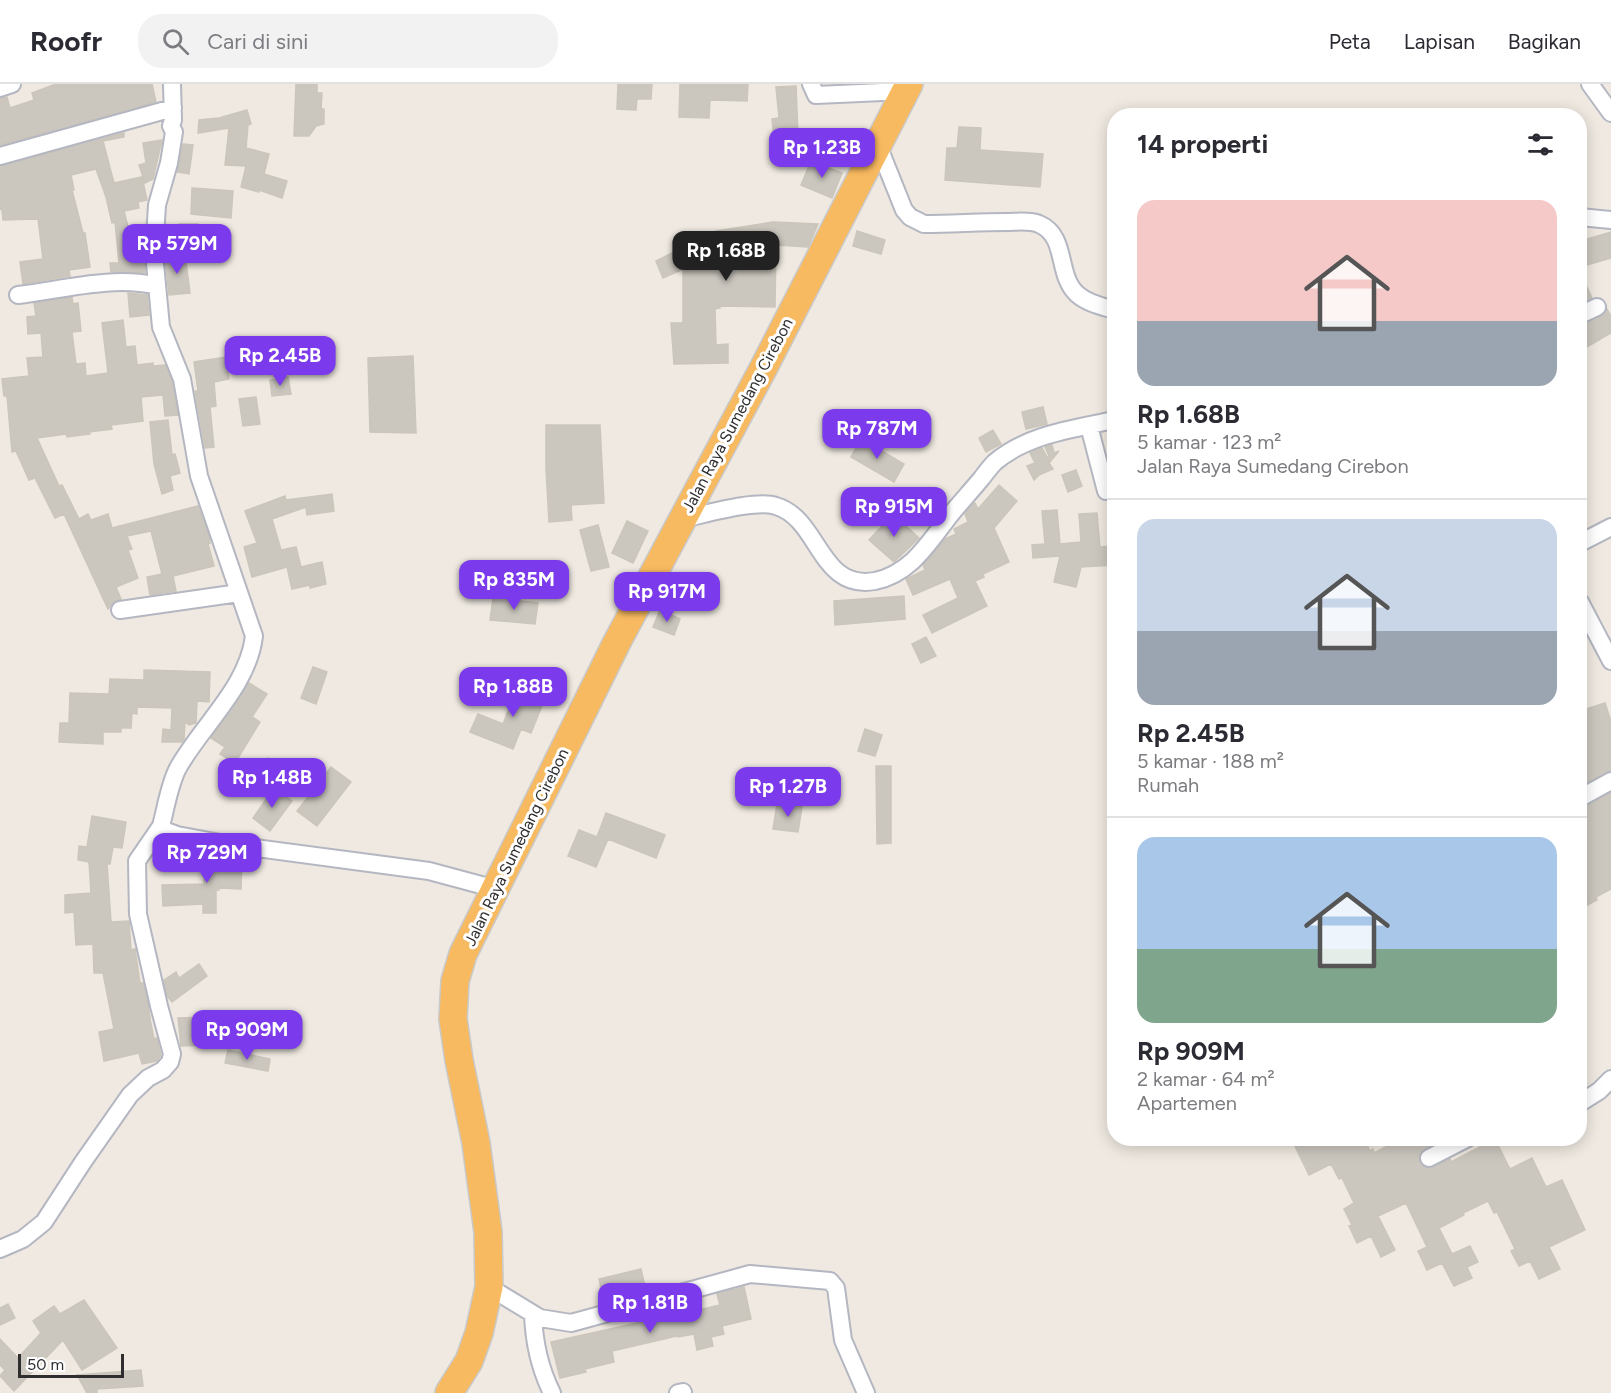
<!DOCTYPE html>
<html lang="id">
<meta charset="utf-8">
<style>
:root{--surface:#fff;--page:#f2f2f3;--text:#2b2b33;--muted:#7c7c81;--line:#e1e1e2;--accent:#7c3aed}
body{margin:0;font-family:Figtree,sans-serif;background:var(--page);color:var(--text);height:100vh;display:flex;flex-direction:column;font-size:22px;white-space:nowrap}
*{box-sizing:border-box;margin:0}
p{font-size:20px;color:var(--muted)}
.icon{flex:none;width:33px;height:33px;fill:none;stroke:currentColor;stroke-width:2;stroke-linecap:round;stroke-linejoin:round}
.map{position:relative;flex:1;overflow:hidden}
.sheet{position:absolute;left:1107px;top:24px;width:480px;height:1038px;display:flex;flex-direction:column;background:var(--surface);border-radius:24px;box-shadow:0 3px 15px #0003}
.sheet>*{flex:none}
.scale{position:absolute;left:18px;bottom:15px;width:106px;box-sizing:border-box;padding-left:6px;border:3px solid #2e2e2e;border-top:0;font-size:16px;line-height:21px;white-space:nowrap;color:#2e2e2e;-webkit-text-stroke:4px #fff;paint-order:stroke}
.price{position:absolute;translate:-50% -51px;padding:0 14px;border-radius:12px;background:var(--accent);color:#fff;font-size:20px;line-height:39px;filter:drop-shadow(0 2px 3px #0008)}
.price::after{content:'';position:absolute;left:50%;top:36px;width:18px;height:14px;margin-left:-9px;background:inherit;clip-path:polygon(0 0,100% 0,50% 100%)}
.price.selected{background:#222;color:#fff}
ul{padding:0;list-style:none}
li{display:grid;align-content:center;gap:12px;height:318px;padding:0 30px}
li+li{border-top:2px solid var(--line)}
li span{display:grid;place-items:center;height:186px;border-radius:18px;color:#555}
li>.icon{margin-inline-start:auto}
span .icon{width:108px;height:108px;fill:#fffc;stroke-width:1}
li b{font-size:26px}
h2{display:flex;justify-content:space-between;align-items:center;height:72px;padding:0 30px;font-size:26px}
header{display:flex;align-items:center;gap:36px;box-sizing:border-box;height:84px;padding:0 30px;background:var(--surface);border-bottom:2px solid var(--line)}
header strong{font-size:28px}
nav{display:flex;gap:33px;margin-inline-start:auto;font-size:21px}
.search{width:420px;height:54px;background:var(--page);display:flex;align-items:center;gap:15px;box-sizing:border-box;padding:0 21px;border-radius:24px;color:var(--muted);font-size:22px}
.map>svg:first-child{display:block}
.building{fill:#cbc7bf;stroke:#cbc5ba;stroke-width:1.5}
.lines{fill:none;stroke-linecap:round;stroke-linejoin:round}
.minor-casing{stroke:#b4b7c1;stroke-width:20}
.trunk-casing{stroke:#c9c9c9;stroke-width:30}
.minor{stroke:#fff;stroke-width:16}
.trunk{stroke:#f8ba60;stroke-width:27}
.labels{text-anchor:middle;stroke-width:6;stroke-linejoin:round;paint-order:stroke}
.street-label{font-size:16px;fill:#2e2e2e;stroke:#fff}
</style>
<header>
<strong>Roofr</strong>
<div class="search"><svg class="icon" aria-label="search" viewBox="0 0 24 24"><circle cx="10" cy="10" r="6"/><path d="M15 15l6 6"/></svg>Cari di sini</div>
<nav><a>Peta</a><a>Lapisan</a><a>Bagikan</a></nav>
</header>
<div class="map">
<svg width="1611" height="1309" viewBox="0 0 1611 1309">
<rect width="100%" height="100%" fill="#efe9e1"/>
<path class="building" d="M 56,0 L 152,0 L 156,18 L 0,61 L 0,14 L 7,13 L 10,24 L 34,16 L 32,9 Z
M 296,0 L 317,0 L 317,9 L 322,9 L 321,25 L 324,25 L 324,40 L 316,42 L 309,52 L 294,52 Z
M 618,0 L 652,0 L 651,15 L 637,15 L 636,26 L 617,25 Z
M 680,0 L 748,0 L 747,17 L 710,16 L 709,34 L 679,33 Z
M 796,2 L 798,51 L 774,54 L 772,35 L 779,34 L 776,3 Z
M 247,26 L 251,40 L 248,41 L 246,64 L 269,70 L 264,90 L 287,97 L 282,114 L 259,106 L 259,108 L 241,103 L 246,82 L 225,81 L 229,44 L 198,49 L 199,36 L 219,34 Z
M 959,43 L 981,44 L 980,66 L 1043,70 L 1040,103 L 945,96 L 947,64 L 957,64 Z
M 124,49 L 124,53 L 103,57 L 114,99 L 142,93 L 147,116 L 138,118 L 139,124 L 124,127 L 130,150 L 133,149 L 136,174 L 144,173 L 145,189 L 111,188 L 110,179 L 119,179 L 115,138 L 112,139 L 106,113 L 96,85 L 71,91 L 74,106 L 72,106 L 83,149 L 85,149 L 90,183 L 69,186 L 70,192 L 23,200 L 20,178 L 43,175 L 38,135 L 3,136 L 2,126 L 0,125 L 0,82 Z
M 162,56 L 153,95 L 145,99 L 139,81 L 146,79 L 143,59 Z
M 183,60 L 193,61 L 189,90 L 177,88 Z
M 811,77 L 842,89 L 832,114 L 801,101 Z
M 192,104 L 233,107 L 231,134 L 191,130 Z
M 773,138 L 818,140 L 808,163 L 776,161 L 775,223 L 720,222 L 720,224 L 715,225 L 716,261 L 728,260 L 728,279 L 674,280 L 671,239 L 683,239 L 683,185 L 663,194 L 656,177 L 716,147 Z
M 179,140 L 198,140 L 198,163 L 179,163 Z
M 857,147 L 885,156 L 881,170 L 853,162 Z
M 1611,148 L 1611,174 L 1580,183 L 1580,157 Z
M 185,170 L 190,209 L 169,211 L 165,172 Z
M 1580,188 L 1592,214 L 1580,220 Z
M 128,209 L 147,211 L 149,231 L 130,233 Z
M 72,213 L 73,220 L 78,219 L 81,247 L 72,248 L 76,280 L 85,279 L 86,292 L 108,289 L 102,239 L 123,236 L 126,263 L 135,262 L 137,281 L 153,279 L 153,282 L 165,281 L 172,298 L 178,331 L 165,332 L 163,311 L 141,313 L 143,337 L 111,341 L 112,345 L 89,348 L 90,350 L 67,353 L 66,350 L 37,354 L 59,402 L 62,401 L 79,435 L 88,430 L 91,436 L 108,430 L 112,444 L 198,422 L 209,452 L 210,459 L 208,460 L 214,482 L 173,492 L 176,507 L 150,511 L 147,493 L 162,490 L 151,447 L 127,452 L 132,465 L 128,466 L 138,494 L 116,503 L 121,515 L 114,517 L 108,525 L 64,430 L 55,434 L 35,394 L 29,396 L 16,367 L 12,368 L 7,312 L 4,312 L 2,295 L 29,292 L 27,274 L 43,273 L 41,249 L 28,250 L 27,233 L 36,232 L 34,219 Z
M 1607,225 L 1611,232 L 1611,249 L 1580,267 L 1580,241 L 1601,232 Z
M 413,272 L 416,349 L 370,348 L 368,274 Z
M 226,273 L 229,295 L 214,298 L 216,322 L 210,323 L 214,363 L 205,364 L 195,307 L 198,307 L 194,278 Z
M 288,293 L 291,310 L 272,312 L 270,296 Z
M 256,313 L 260,340 L 243,342 L 239,315 Z
M 1043,323 L 1047,340 L 1026,345 L 1022,328 Z
M 168,336 L 172,371 L 175,370 L 180,389 L 170,392 L 173,406 L 162,410 L 154,380 L 150,338 Z
M 546,341 L 600,341 L 604,419 L 571,421 L 572,436 L 549,438 L 546,385 Z
M 993,346 L 1001,360 L 986,368 L 979,354 Z
M 861,355 L 904,380 L 894,398 L 851,373 Z
M 1052,361 L 1054,369 L 1059,367 L 1049,379 L 1053,385 L 1039,391 L 1034,396 L 1027,382 L 1035,379 L 1030,369 L 1042,364 L 1047,373 L 1049,372 L 1045,363 Z
M 1076,386 L 1082,402 L 1068,408 L 1062,391 Z
M 999,401 L 1017,417 L 994,444 L 1009,478 L 983,490 L 984,493 L 975,497 L 987,522 L 932,549 L 923,531 L 958,514 L 950,495 L 913,511 L 906,495 L 925,486 L 923,481 L 945,455 L 956,450 L 954,445 L 968,438 L 965,430 L 973,420 L 975,419 L 978,425 Z
M 332,410 L 334,427 L 307,431 L 306,423 L 272,435 L 281,466 L 296,463 L 301,483 L 322,478 L 326,500 L 310,504 L 310,501 L 292,505 L 287,483 L 252,493 L 244,463 L 257,459 L 245,427 L 285,412 L 286,416 Z
M 1057,426 L 1060,460 L 1081,458 L 1079,430 L 1097,429 L 1100,463 L 1114,462 L 1114,481 L 1081,483 L 1076,503 L 1054,498 L 1060,472 L 1033,474 L 1032,461 L 1045,460 L 1042,427 Z
M 893,430 L 919,454 L 894,478 L 869,456 Z
M 627,437 L 648,447 L 633,479 L 612,469 Z
M 598,441 L 609,483 L 591,487 L 580,446 Z
M 904,512 L 905,535 L 835,541 L 834,517 Z
M 493,514 L 538,519 L 535,540 L 490,536 Z
M 660,526 L 680,535 L 674,551 L 653,543 Z
M 926,553 L 936,572 L 921,579 L 912,560 Z
M 313,583 L 327,588 L 316,620 L 301,614 Z
M 144,586 L 210,588 L 209,618 L 197,617 L 196,639 L 189,641 L 185,638 L 184,655 L 182,658 L 162,658 L 163,645 L 171,646 L 172,624 L 137,623 L 137,630 L 132,629 L 131,644 L 121,644 L 121,648 L 103,648 L 103,660 L 59,658 L 60,639 L 69,639 L 70,609 L 109,610 L 110,595 L 144,596 Z
M 249,599 L 267,610 L 252,633 L 260,638 L 235,679 L 220,670 L 225,663 L 211,654 Z
M 519,599 L 547,609 L 531,649 L 521,645 L 513,665 L 470,648 L 478,630 L 503,640 Z
M 1605,619 L 1611,637 L 1611,687 L 1582,701 L 1580,697 L 1580,627 Z
M 865,645 L 882,651 L 875,672 L 858,667 Z
M 268,674 L 285,685 L 274,702 L 257,691 Z
M 876,682 L 891,682 L 891,759 L 877,760 Z
M 331,683 L 351,698 L 317,742 L 297,727 Z
M 274,704 L 292,717 L 270,747 L 253,734 Z
M 1611,709 L 1611,805 L 1596,813 L 1597,816 L 1580,825 L 1580,724 Z
M 777,720 L 802,723 L 798,748 L 773,745 Z
M 606,729 L 665,751 L 656,774 L 608,755 L 596,783 L 568,772 L 579,746 L 597,753 Z
M 92,732 L 126,738 L 122,764 L 113,763 L 110,780 L 107,780 L 111,838 L 129,837 L 131,866 L 135,865 L 140,899 L 143,899 L 148,920 L 150,934 L 148,935 L 150,935 L 154,955 L 157,954 L 161,971 L 157,977 L 142,980 L 139,969 L 104,977 L 99,948 L 114,945 L 103,889 L 94,889 L 93,860 L 76,861 L 74,828 L 65,829 L 65,811 L 91,809 L 89,778 L 78,776 L 79,762 L 87,763 Z
M 204,769 L 219,769 L 219,772 L 242,773 L 241,805 L 219,804 L 219,806 L 216,806 L 216,829 L 203,829 L 203,820 L 163,822 L 162,801 L 204,800 Z
M 199,880 L 207,892 L 172,918 L 167,912 L 164,896 L 176,888 L 179,894 Z
M 209,933 L 209,936 L 224,935 L 225,942 L 236,942 L 237,960 L 181,962 L 178,934 Z
M 228,966 L 270,975 L 268,987 L 225,979 Z
M 1291,1054 L 1364,1054 L 1370,1067 L 1373,1065 L 1374,1069 L 1403,1054 L 1440,1054 L 1441,1056 L 1420,1069 L 1420,1079 L 1429,1084 L 1450,1075 L 1451,1078 L 1495,1055 L 1510,1085 L 1532,1074 L 1546,1103 L 1562,1096 L 1585,1146 L 1549,1163 L 1560,1185 L 1539,1195 L 1530,1177 L 1519,1182 L 1511,1167 L 1515,1165 L 1497,1128 L 1494,1129 L 1488,1117 L 1463,1129 L 1464,1131 L 1439,1144 L 1452,1170 L 1470,1162 L 1478,1178 L 1467,1183 L 1472,1194 L 1454,1202 L 1442,1179 L 1427,1186 L 1418,1167 L 1427,1163 L 1406,1119 L 1378,1132 L 1395,1166 L 1381,1173 L 1371,1152 L 1357,1159 L 1349,1142 L 1352,1141 L 1344,1125 L 1354,1119 L 1342,1094 L 1339,1095 L 1331,1080 L 1309,1091 Z
M 641,1185 L 646,1207 L 604,1218 L 599,1195 Z
M 744,1203 L 751,1235 L 722,1242 L 724,1250 L 711,1253 L 713,1262 L 697,1266 L 694,1250 L 678,1253 L 677,1252 L 612,1267 L 614,1278 L 585,1285 L 586,1288 L 560,1294 L 551,1258 L 673,1231 L 672,1228 L 685,1224 L 686,1229 L 720,1221 L 717,1210 Z
M 84,1216 L 117,1264 L 82,1286 L 63,1256 L 14,1307 L 0,1292 L 5,1286 L 0,1281 L 0,1255 L 18,1274 L 41,1249 L 33,1237 L 54,1222 L 60,1230 Z
M 8,1220 L 15,1234 L 0,1241 L 0,1224 Z
M 141,1286 L 143,1302 L 97,1305 L 97,1309 L 87,1309 L 77,1291 Z"/>
<g class="lines">
<g class="minor-casing">
<path id="minor" d="M 172,0 L 173,36 L 171,42 L 174,48 L 169,79 L 157,121 L 154,169 L 161,243 L 182,295 L 199,392 L 254,552 C 248,603 202,641 178,684 C 169,701 166,724 161,742 L 166,747 L 177,751 L 226,760 L 429,787 L 496,805
M 811,0 L 816,11 L 905,7
M 1590,0 L 1611,29
M 0,4 L 12,0
M 878,61 L 904,126 L 910,133 L 924,140 C 951,140 979,138 1007,138 C 1016,138 1030,136 1039,140 C 1068,152 1056,191 1077,210 C 1087,219 1101,222 1114,226
M 0,72 L 173,24
M 1580,133 L 1611,136
M 18,211 C 61,206 114,191 157,202
M 1580,231 L 1597,223
M 1089,342 L 1106,407
M 682,435 C 703,431 756,415 776,422 C 820,435 819,507 875,497 C 912,489 929,458 951,430 C 961,418 971,407 981,395 C 985,390 990,383 995,378 C 1028,350 1074,345 1114,336
M 1580,459 L 1611,443
M 1580,518 L 1611,577
M 120,526 L 239,509
M 1580,714 L 1611,697
M 1580,1019 L 1599,1007 L 1611,995
M 1429,1074 L 1468,1054
M 0,1165 L 23,1155 L 44,1138 L 83,1078 L 130,1011 L 148,994 L 163,986 L 170,978 L 172,970 L 159,922 L 138,830 L 137,777 L 161,742
M 489,1203 L 540,1234 L 571,1239 L 750,1190 L 830,1197 L 836,1204 L 843,1256 L 866,1309
M 533,1230 C 534,1259 539,1283 552,1309
M 678,1309 L 683,1308"/>
</g>
<g class="trunk-casing">
<path id="trunk" d="M 449,1309 L 469,1277 L 479,1249 L 489,1203 L 488,1148 L 476,1059 L 459,976 L 453,935 L 455,897 L 463,870 L 617,558 L 764,283 L 909,0"/>
</g>
<use href="#minor" class="minor"/>
<use href="#trunk" class="trunk"/>
</g>
<g class="labels">
<g class="street-label">
<text transform="translate(737 331) rotate(-62)" y="6">Jalan Raya Sumedang Cirebon</text>
<text transform="translate(516 763) rotate(-64)" y="6">Jalan Raya Sumedang Cirebon</text>
</g>
</g>
</svg>
<div class="scale">50 m</div>
<b class="price" style="left:822px;top:95px">Rp 1.23B</b>
<b class="price" style="left:177px;top:191px">Rp 579M</b>
<b class="price selected" style="left:726px;top:198px">Rp 1.68B</b>
<b class="price" style="left:280px;top:303px">Rp 2.45B</b>
<b class="price" style="left:877px;top:376px">Rp 787M</b>
<b class="price" style="left:894px;top:454px">Rp 915M</b>
<b class="price" style="left:514px;top:527px">Rp 835M</b>
<b class="price" style="left:667px;top:539px">Rp 917M</b>
<b class="price" style="left:513px;top:634px">Rp 1.88B</b>
<b class="price" style="left:272px;top:725px">Rp 1.48B</b>
<b class="price" style="left:788px;top:734px">Rp 1.27B</b>
<b class="price" style="left:207px;top:800px">Rp 729M</b>
<b class="price" style="left:247px;top:977px">Rp 909M</b>
<b class="price" style="left:650px;top:1250px">Rp 1.81B</b>
<section class="sheet">
<h2>14 properti<svg class="icon" aria-label="filters" viewBox="0 0 24 24"><path d="M4 7h16M4 17h16"/><circle cx="9" cy="7" r="2"/><circle cx="15" cy="17" r="2"/></svg></h2>
<ul>
<li><span style="background:linear-gradient(#f6c9c9 65%,#9aa5b1 0)"><svg class="icon" aria-label="home" viewBox="0 0 24 24"><path d="M3 11l9-7 9 7M6 9v11h12V9"/></svg></span><div><b>Rp 1.68B</b><p>5 kamar · 123 m²</p><p>Jalan Raya Sumedang Cirebon</p></div></li>
<li><span style="background:linear-gradient(#c9d6e8 60%,#9aa5b1 0)"><svg class="icon" aria-label="home" viewBox="0 0 24 24"><path d="M3 11l9-7 9 7M6 9v11h12V9"/></svg></span><div><b>Rp 2.45B</b><p>5 kamar · 188 m²</p><p>Rumah</p></div></li>
<li><span style="background:linear-gradient(#a9c7e8 60%,#7fa58c 0)"><svg class="icon" aria-label="home" viewBox="0 0 24 24"><path d="M3 11l9-7 9 7M6 9v11h12V9"/></svg></span><div><b>Rp 909M</b><p>2 kamar · 64 m²</p><p>Apartemen</p></div></li>
</ul>
</section>
</div>
